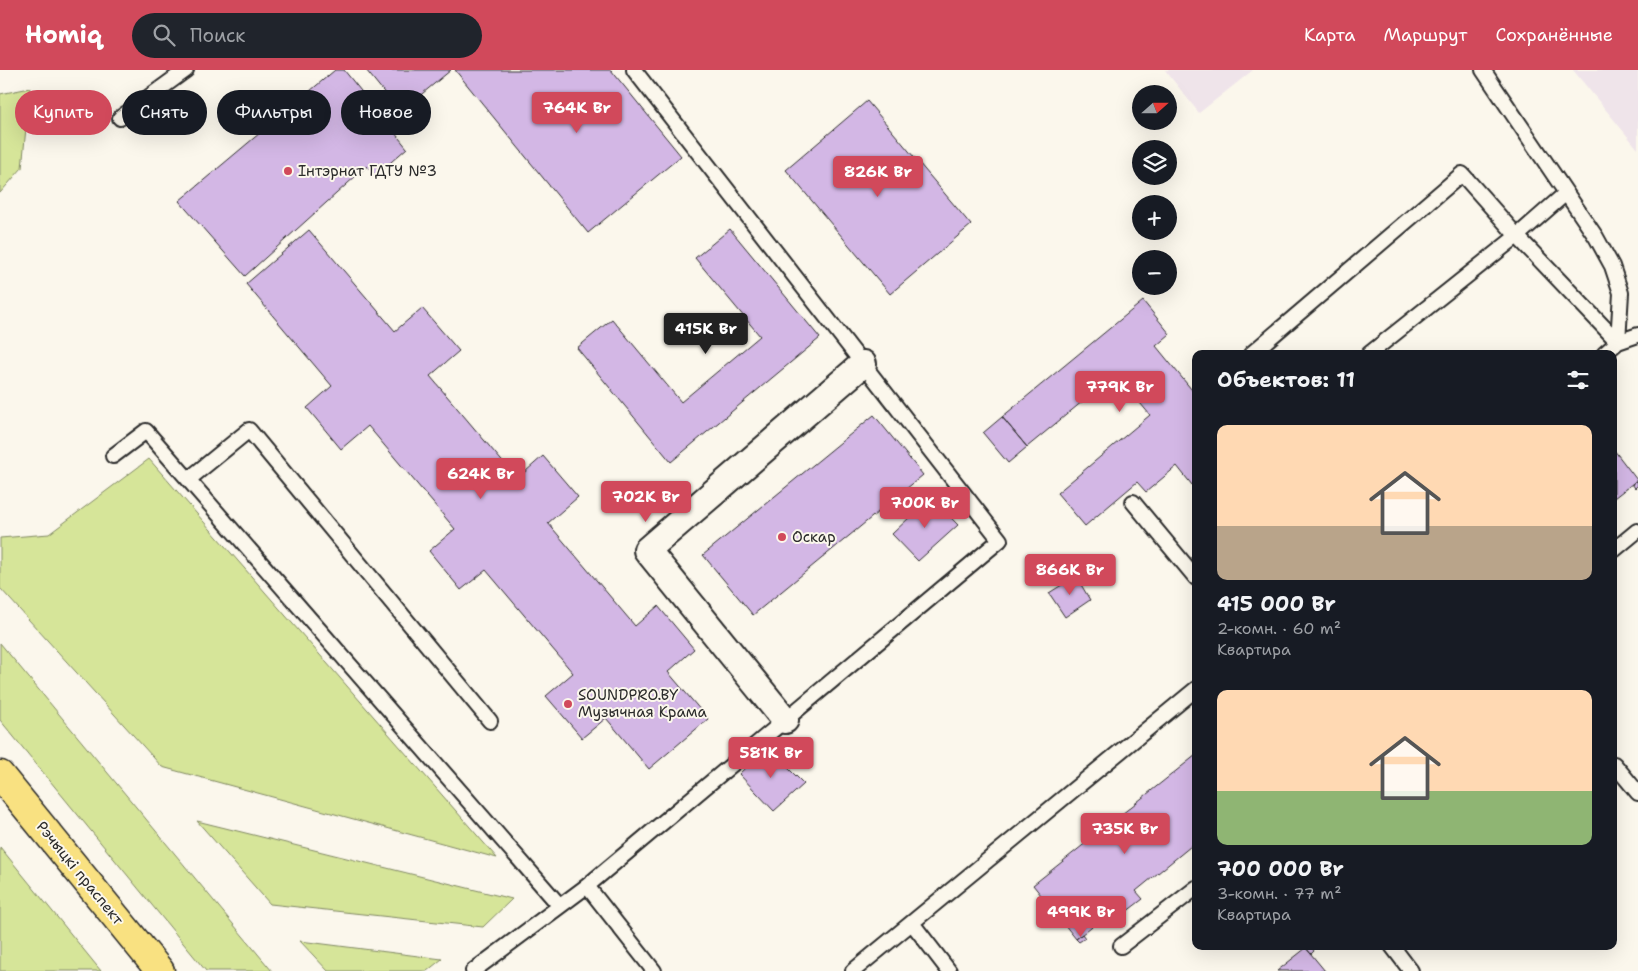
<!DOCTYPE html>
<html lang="ru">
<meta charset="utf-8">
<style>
:root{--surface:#171b24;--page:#20242c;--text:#f1f3f6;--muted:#9ea1a6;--accent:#d1495b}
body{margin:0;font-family:"Shantell Sans",sans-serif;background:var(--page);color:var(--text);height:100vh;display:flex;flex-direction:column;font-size:19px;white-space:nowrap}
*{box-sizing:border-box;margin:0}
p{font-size:16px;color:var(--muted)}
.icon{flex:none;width:28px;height:28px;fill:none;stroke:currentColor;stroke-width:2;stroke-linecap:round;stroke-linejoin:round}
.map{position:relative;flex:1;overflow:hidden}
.details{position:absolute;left:1192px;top:280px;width:425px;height:600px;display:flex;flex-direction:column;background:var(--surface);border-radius:10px;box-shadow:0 5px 20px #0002}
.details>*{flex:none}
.top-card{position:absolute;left:15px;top:20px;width:475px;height:45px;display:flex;gap:10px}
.needle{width:32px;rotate:69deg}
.fabs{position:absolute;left:1132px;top:15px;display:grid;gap:10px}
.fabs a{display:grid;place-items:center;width:45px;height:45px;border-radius:50%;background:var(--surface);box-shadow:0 5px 20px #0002;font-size:25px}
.price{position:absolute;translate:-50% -42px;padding:0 11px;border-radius:5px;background:var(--accent);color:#fff;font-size:16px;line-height:32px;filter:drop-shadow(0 1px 2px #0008)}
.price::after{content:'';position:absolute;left:50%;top:30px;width:15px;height:11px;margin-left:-8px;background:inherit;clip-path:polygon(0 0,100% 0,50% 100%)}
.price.selected{background:#222;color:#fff}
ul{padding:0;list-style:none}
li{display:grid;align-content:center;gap:10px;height:265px;padding:0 25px}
li span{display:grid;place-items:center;height:155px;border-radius:10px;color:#555}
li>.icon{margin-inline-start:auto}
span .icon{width:90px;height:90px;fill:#fffc;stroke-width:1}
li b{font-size:21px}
h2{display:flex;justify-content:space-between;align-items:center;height:60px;padding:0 25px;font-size:21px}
.pill{padding:0 18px;border-radius:22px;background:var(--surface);box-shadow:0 5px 20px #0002;font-size:18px;line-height:45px}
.pill.selected{background:var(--accent);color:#fff}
header{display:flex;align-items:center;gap:30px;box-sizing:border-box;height:70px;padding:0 25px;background:var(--accent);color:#fff}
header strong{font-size:24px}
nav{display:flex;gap:28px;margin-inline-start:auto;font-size:18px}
.search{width:350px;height:45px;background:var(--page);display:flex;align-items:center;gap:12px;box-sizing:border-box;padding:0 18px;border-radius:28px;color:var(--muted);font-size:19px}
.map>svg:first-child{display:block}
.built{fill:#efe4ea}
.green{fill:#d6e599;stroke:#808862}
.building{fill:#d3b7e5;stroke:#2b2b2b}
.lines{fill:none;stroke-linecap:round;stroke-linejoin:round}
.service-casing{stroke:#2b2b2b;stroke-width:18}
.minor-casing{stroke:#2b2b2b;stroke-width:30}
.primary-casing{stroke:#2b2b2b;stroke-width:31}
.service{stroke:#fbf7ec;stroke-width:14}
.minor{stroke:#fbf7ec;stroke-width:26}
.primary{stroke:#f9e181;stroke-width:28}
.poi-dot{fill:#d1495b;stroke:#fbf7ec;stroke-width:2}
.labels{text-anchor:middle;stroke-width:4;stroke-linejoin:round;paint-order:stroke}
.poi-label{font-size:15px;fill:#2b2b2b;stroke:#fbf7ec;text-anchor:start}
.street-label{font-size:15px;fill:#2b2b2b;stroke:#fbf7ec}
</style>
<header>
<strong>Homiq</strong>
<div class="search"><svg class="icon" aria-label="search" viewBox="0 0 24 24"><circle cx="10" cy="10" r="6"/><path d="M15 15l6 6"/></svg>Поиск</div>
<nav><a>Карта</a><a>Маршрут</a><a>Сохранённые</a></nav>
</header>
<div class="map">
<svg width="1638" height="901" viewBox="0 0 1638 901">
<rect width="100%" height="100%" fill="#fbf7ec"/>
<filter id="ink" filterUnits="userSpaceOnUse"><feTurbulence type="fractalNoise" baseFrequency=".02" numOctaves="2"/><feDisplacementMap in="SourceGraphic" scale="10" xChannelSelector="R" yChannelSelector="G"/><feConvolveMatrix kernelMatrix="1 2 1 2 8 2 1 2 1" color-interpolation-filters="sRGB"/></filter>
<g filter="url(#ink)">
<path class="built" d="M 1165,0 L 1253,0 L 1199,43 Z
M 1573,0 L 1638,0 L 1638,79 Z"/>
<path class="green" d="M 30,18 L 22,98 L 0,123 L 0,24 Z
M 149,389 L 497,788 L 162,697 L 0,518 L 0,468 L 49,464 Z
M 0,573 L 272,901 L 206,901 L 0,650 Z
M 197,751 L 512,829 L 483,857 L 270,834 Z
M 0,777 L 101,901 L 0,901 Z
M 300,871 L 442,889 L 427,901 L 328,901 Z"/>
<path class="building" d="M 335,0 L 344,0 L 407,78 L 375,106 L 367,96 L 245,206 L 179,131 Z
M 366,0 L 451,0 L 400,42 Z
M 455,0 L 611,0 L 681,86 L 588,163 Z
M 867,31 L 971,155 L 890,224 L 786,100 Z
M 730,159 L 820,268 L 671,392 L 577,278 L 612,249 L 681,332 L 760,266 L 695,188 Z
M 309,160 L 395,261 L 422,238 L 459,281 L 430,306 L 517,409 L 543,386 L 578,427 L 548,453 L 635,556 L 658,536 L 694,579 L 668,602 L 708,649 L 649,699 L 606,648 L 582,668 L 546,626 L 573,603 L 486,500 L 461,520 L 429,481 L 455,459 L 368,356 L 341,379 L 307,338 L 332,316 L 246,214 Z
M 1143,231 L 1170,264 L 1156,276 L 1196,325 L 1196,420 L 1177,396 L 1146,422 L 1137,412 L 1085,456 L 1057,423 L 1150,345 L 1116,304 L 1027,377 L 1002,347 Z
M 874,345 L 923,405 L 753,545 L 703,485 Z
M 1002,347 L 1027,377 L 1008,393 L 983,363 Z
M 1614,380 L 1637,410 L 1614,428 Z
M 1637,410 L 1638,415 L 1635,418 L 1632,414 Z
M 931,427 L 958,455 L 918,491 L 892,464 Z
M 1076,506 L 1090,530 L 1065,547 L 1049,523 Z
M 767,677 L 804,714 L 774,741 L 739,704 Z
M 1196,685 L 1196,772 L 1136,821 L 1143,829 L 1122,845 L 1116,837 L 1076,869 L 1033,815 Z
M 1082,864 L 1085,868 L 1079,872 L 1076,869 Z
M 1308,876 L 1311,876 L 1314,881 L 1311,884 L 1306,878 Z
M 1306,878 L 1325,901 L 1277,901 Z"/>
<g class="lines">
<g class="service-casing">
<path id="service" d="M 1483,0 L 1596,167 L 1612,196 L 1621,223 L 1618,272
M 120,48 L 186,0
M 1251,284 L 1462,104 L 1517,166 L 1618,272
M 1369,284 L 1517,166 L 1566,123
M 1604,284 L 1618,272 L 1638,265
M 113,386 L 146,361 L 560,836
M 189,409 L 249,360 L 490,651
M 1133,432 L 1196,508
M 1614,480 L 1637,461
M 1614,694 L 1638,723
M 587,816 L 654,901
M 912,853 L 949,901
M 1121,876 L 1196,818
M 1392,876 L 1411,901
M 473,901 L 587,816 L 1000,470 L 634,0
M 853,901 L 1196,619"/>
</g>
<g class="minor-casing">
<path id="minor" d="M 785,650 L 647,480 L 863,294"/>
</g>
<g class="primary-casing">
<path id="primary" d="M 0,705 L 160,901"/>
</g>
<use href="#service" class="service"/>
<use href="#minor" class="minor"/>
<use href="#primary" class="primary"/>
</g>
</g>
<g class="poi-dot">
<circle cx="288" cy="101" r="5"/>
<circle cx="782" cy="467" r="5"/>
<circle cx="568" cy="634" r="5"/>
</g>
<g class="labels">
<g class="poi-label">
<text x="298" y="106">Інтэрнат ГДТУ №3</text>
<text x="792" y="472">Оскар</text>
<text x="578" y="630">SOUNDPRO.BY<tspan x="578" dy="17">Музычная Крама</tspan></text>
</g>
<g class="street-label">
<text transform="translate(80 803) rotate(51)" y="5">Рэчыцкі праспект</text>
</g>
</g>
</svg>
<div class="fabs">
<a><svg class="needle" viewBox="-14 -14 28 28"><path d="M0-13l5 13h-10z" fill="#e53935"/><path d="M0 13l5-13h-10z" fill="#9ea1a6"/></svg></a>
<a><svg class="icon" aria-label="layers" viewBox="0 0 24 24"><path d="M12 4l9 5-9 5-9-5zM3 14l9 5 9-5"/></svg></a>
<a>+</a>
<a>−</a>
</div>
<b class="price" style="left:577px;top:64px">764K Br</b>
<b class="price" style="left:878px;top:128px">826K Br</b>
<b class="price selected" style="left:706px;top:285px">415K Br</b>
<b class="price" style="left:1120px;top:343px">779K Br</b>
<b class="price" style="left:481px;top:430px">624K Br</b>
<b class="price" style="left:646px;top:453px">702K Br</b>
<b class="price" style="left:925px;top:459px">700K Br</b>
<b class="price" style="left:1070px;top:526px">866K Br</b>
<b class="price" style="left:771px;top:709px">581K Br</b>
<b class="price" style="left:1125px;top:785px">735K Br</b>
<b class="price" style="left:1081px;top:868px">499K Br</b>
<div class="top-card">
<a class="pill selected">Купить</a>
<a class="pill">Снять</a>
<a class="pill">Фильтры</a>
<a class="pill">Новое</a>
</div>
<section class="details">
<h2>Объектов: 11<svg class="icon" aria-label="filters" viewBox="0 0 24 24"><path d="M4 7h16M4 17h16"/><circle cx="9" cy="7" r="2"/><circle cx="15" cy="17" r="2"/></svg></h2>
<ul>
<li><span style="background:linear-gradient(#ffd9b3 65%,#b9a48a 0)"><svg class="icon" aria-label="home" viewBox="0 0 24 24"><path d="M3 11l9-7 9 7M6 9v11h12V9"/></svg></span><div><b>415 000 Br</b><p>2-комн. · 60 m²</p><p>Квартира</p></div></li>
<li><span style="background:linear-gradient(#ffd9b3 65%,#8fb573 0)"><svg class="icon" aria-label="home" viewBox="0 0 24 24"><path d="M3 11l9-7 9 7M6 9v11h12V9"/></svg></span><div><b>700 000 Br</b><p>3-комн. · 77 m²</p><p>Квартира</p></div></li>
</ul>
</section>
</div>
